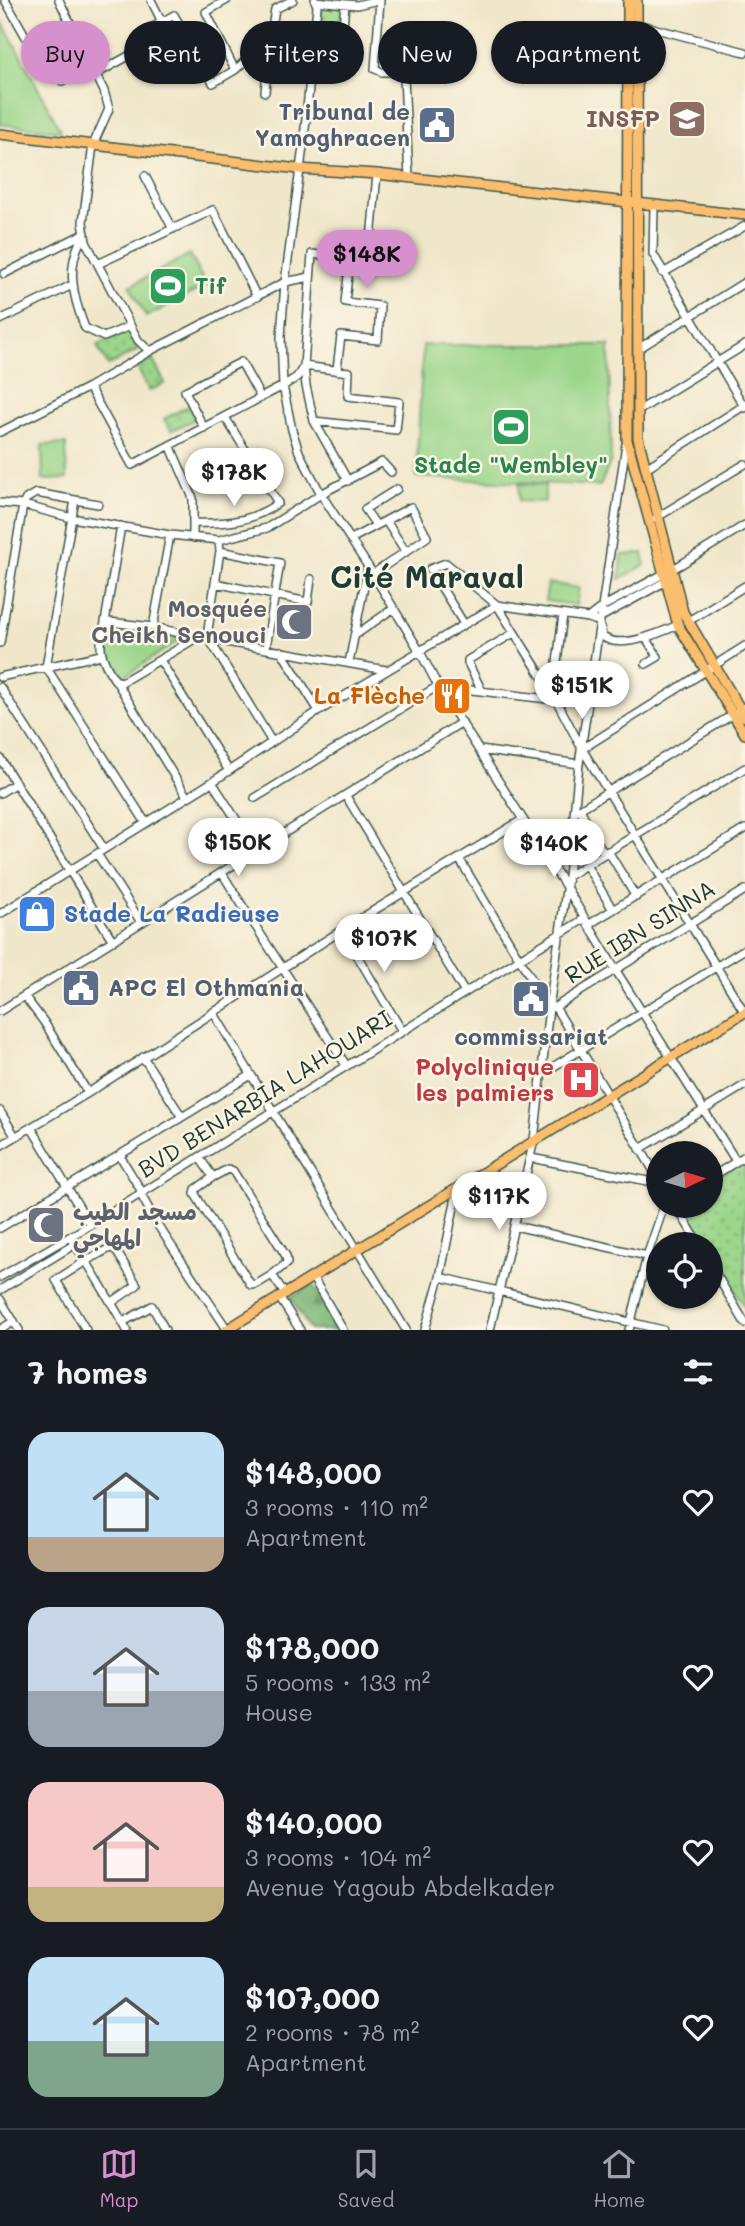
<!DOCTYPE html>
<meta charset="utf-8">
<style>
:root{--surface:#171b24;--page:#242831;--text:#f1f3f6;--muted:#9ea1a6;--line:#363941;--accent:#d690ce}
body{margin:0;font-family:Mali,"Playpen Sans Arabic",sans-serif;background:var(--page);color:var(--text);height:100vh;display:flex;flex-direction:column;font-size:26px;white-space:nowrap}
*{box-sizing:border-box;margin:0}
p{font-size:23px;color:var(--muted)}
.icon{flex:none;width:38px;height:38px;fill:none;stroke:currentColor;stroke-width:2;stroke-linecap:round;stroke-linejoin:round}
.map{position:relative;height:1330px;overflow:hidden}
.drawer{display:flex;flex-direction:column;background:var(--surface);flex:1}
.drawer>*{flex:none}
.hud{position:absolute;left:21px;top:21px;width:704px;height:63px;display:flex;gap:14px}
.needle{width:46px;rotate:85deg}
.buttons{position:absolute;left:646px;top:1141px;display:grid;gap:14px}
.buttons a{display:grid;place-items:center;width:77px;height:77px;border-radius:50%;background:var(--surface);box-shadow:0 2px 5px #0004;font-size:35px}
.price{position:absolute;translate:-50% -60px;padding:0 16px;border-radius:24px;background:#fff;color:#222;font-size:23px;line-height:46px;filter:drop-shadow(0 2px 4px #0008)}
.price::after{content:'';position:absolute;left:50%;top:42px;width:21px;height:16px;margin-left:-10px;background:inherit;clip-path:polygon(0 0,100% 0,50% 100%)}
.price.current{background:var(--accent);color:#111}
ul{padding:0;list-style:none}
li{display:flex;align-items:center;gap:21px;height:175px;padding:0 28px}
li span{display:grid;place-items:center;flex:none;width:196px;height:140px;border-radius:21px;color:#555}
li>.icon{margin-inline-start:auto}
span .icon{width:84px;height:84px;fill:#fffc;stroke-width:1}
li b{font-size:30px}
h2{display:flex;justify-content:space-between;align-items:center;height:84px;padding:0 28px;font-size:30px}
.tag{padding:0 24px;border-radius:32px;background:var(--surface);box-shadow:0 2px 5px #0004;font-size:24px;line-height:63px}
.tag.current{background:var(--accent);color:#111}
.tabs{display:flex;justify-content:space-around;align-items:center;height:98px;border-top:2px solid var(--line);background:var(--surface);font-size:19px;color:var(--muted)}
.tabs a{display:grid;justify-items:center;gap:4px}
.tabs .current{color:var(--accent)}
.map>svg:first-child{display:block}
.grass{fill:url(#grass-dots);stroke:#5d8a60;stroke-width:2}
.forest{fill:url(#forest-firs);stroke:#4e7a56;stroke-width:2}
.park{fill:#9bd68b;stroke:#5d8a60;stroke-width:2}
.lines{fill:none;stroke-linecap:round;stroke-linejoin:round}
.minor-casing{stroke:#3e564a;stroke-width:10}
.major-casing{stroke:#3e564a;stroke-width:12}
.minor{stroke:#fff;stroke-width:7}
.major{stroke:#fabe6e;stroke-width:9}
.labels{text-anchor:middle;stroke-width:5;stroke-linejoin:round;paint-order:stroke}
.service-label{font-size:23px;font-weight:bold;fill:#4e5e75;stroke:#fcf5e5;text-anchor:end}
.education-label{font-size:23px;font-weight:bold;fill:#785e54;stroke:#fcf5e5;text-anchor:end}
.leisure-label{font-size:23px;font-weight:bold;fill:#27864d;stroke:#fcf5e5;text-anchor:start}
.worship-label{font-size:23px;font-weight:bold;fill:#5b616d;stroke:#fcf5e5;text-anchor:end}
.food-label{font-size:23px;font-weight:bold;fill:#c56008;stroke:#fcf5e5;text-anchor:end}
.shop-label{font-size:23px;font-weight:bold;fill:#366cbe;stroke:#fcf5e5;text-anchor:start}
.street-label{font-size:23px;fill:#1f3d34;stroke:#fcf5e5}
.health-label{font-size:23px;font-weight:bold;fill:#be3a42;stroke:#fcf5e5;text-anchor:end}
.district-label{font-size:30px;font-weight:bold;fill:#1f3d34;stroke:#fcf5e5}
</style>
<div class="map">
<svg width="745" height="1330" viewBox="0 0 745 1330">
<defs>
<pattern id="grass-dots" width="8" height="8" patternUnits="userSpaceOnUse" patternTransform="scale(1.75)"><rect width="8" height="8" fill="#9bd68b"/><path d="M2 2h.1M6 6h.1" fill="none" stroke="#7eaf72" stroke-width="1.8" stroke-linecap="round"/></pattern>
<pattern id="forest-firs" width="22" height="20" patternUnits="userSpaceOnUse" patternTransform="scale(1.75)"><rect width="22" height="20" fill="#7cb777"/><path d="M5 1l3.5 6h-7zM16 11l3.5 6h-7z" fill="#659662"/></pattern>
</defs>
<rect width="100%" height="100%" fill="#fcf5e5"/>
<filter id="ink" filterUnits="userSpaceOnUse"><feTurbulence type="fractalNoise" baseFrequency=".0143" numOctaves="2"/><feDisplacementMap in="SourceGraphic" scale="14" xChannelSelector="R" yChannelSelector="G"/><feConvolveMatrix kernelMatrix="1 2 1 2 8 2 1 2 1" color-interpolation-filters="sRGB"/></filter>
<filter id="wash" filterUnits="userSpaceOnUse"><feTurbulence type="fractalNoise" baseFrequency=".00686" numOctaves="4" result="noise"/><feDisplacementMap in="SourceGraphic" scale="28" xChannelSelector="R" yChannelSelector="G"/><feGaussianBlur stdDeviation="1.57" result="paint"/><feColorMatrix in="noise" values="0 0 0 0 0 0 0 0 0 0 0 0 0 0 0 0 0 1.4 0 .05"/><feComposite in="paint" operator="in"/></filter>
<g filter="url(#wash)">
<rect width="100%" height="100%" fill="#f0e7ca"/>
<path class="grass" d="M 323,5 L 342,7 L 335,76 L 316,74 Z
M 128,330 L 138,350 L 108,366 L 97,346 Z
M 152,359 L 165,383 L 149,391 L 137,367 Z
M 188,406 L 195,419 L 171,431 L 164,419 Z
M 743,1161 L 745,1165 L 745,1307 L 711,1252 L 710,1244 L 706,1244 L 682,1206 L 710,1206 L 711,1181 Z"/>
<path class="forest" d="M 313,1285 L 340,1330 L 310,1330 L 290,1297 Z"/>
<path class="park" d="M 2,21 L 61,131 L 0,124 Z
M 190,254 L 206,286 L 146,317 L 130,286 Z
M 423,345 L 609,345 L 611,460 L 600,486 L 416,477 Z
M 66,444 L 67,479 L 43,480 L 42,445 Z
M 519,484 L 545,485 L 545,502 L 519,501 Z
M 643,553 L 645,565 L 620,579 L 622,555 Z
M 548,583 L 579,588 L 576,605 L 545,601 Z
M 118,626 L 178,638 L 179,640 L 124,677 L 120,677 C 106,665 104,648 108,630 Z"/>
</g>
<g filter="url(#ink)">
<g class="lines">
<g class="minor-casing">
<path id="minor" d="M 5,0 L 26,37 L 30,40 L 37,39 L 68,22
M 59,0 L 104,91 L 109,109 L 93,145 L 83,222 L 86,242 L 138,340 L 148,350 L 152,350 L 285,282 L 310,277
M 151,0 L 162,22
M 227,0 L 206,12 L 235,70 L 270,39 L 275,9 L 293,0
M 315,0 L 317,6 L 304,139 L 285,282 L 281,337 L 283,386 L 292,430 L 299,452 L 321,494 L 373,574 L 419,650 L 438,686 L 566,887 L 615,969 L 736,1161
M 380,0 L 375,69 L 382,72 L 398,72 L 404,78 L 409,177
M 315,1 L 357,5 L 378,0
M 637,24 L 745,52
M 191,44 L 174,15 L 148,30 L 164,59 L 191,44 L 213,83 L 235,70
M 340,60 L 345,4
M 96,74 L 154,42
M 62,81 L 91,63
M 265,92 L 270,39
M 145,176 L 173,229
M 654,206 L 653,254 L 745,408
M 98,264 L 213,210 L 257,297
M 663,273 L 745,226
M 4,274 L 85,233 C 65,264 72,295 85,328 L 104,337 L 130,326
M 0,320 L 72,285
M 638,349 L 745,282
M 337,369 L 341,336 L 378,340 L 380,306 L 345,302 L 350,259 L 369,261 L 377,174
M 89,387 L 132,465 L 283,386 L 297,377 L 304,366 L 349,372 L 348,396 L 399,402 L 396,430 L 314,421
M 638,411 L 745,345
M 204,428 L 185,391 L 241,362 L 261,398
M 0,432 L 89,387 L 152,350
M 170,445 L 193,498 L 193,538
M 646,468 L 745,405
M 348,481 L 314,421 L 306,386 L 304,366 L 312,254 L 350,259
M 75,500 L 98,504
M 0,503 L 23,505 L 72,518 L 170,535 L 219,540 L 267,528 L 321,494 L 382,462 L 391,472
M 656,518 L 745,464
M 386,521 L 406,552
M 193,523 C 225,524 252,522 278,503 L 225,417
M 376,525 L 365,509 L 397,489
M 351,539 L 411,507 L 427,537 L 373,574
M 220,551 L 280,563 L 266,648
M 215,583 L 308,602 L 311,579
M 601,617 L 668,580
M 588,618 L 602,607 L 680,565 L 745,525
M 687,622 L 745,586
M 464,624 L 430,569 L 446,563 L 497,605 L 553,694 L 582,749 L 745,1013
M 153,627 L 170,535
M 104,628 L 121,526
M 601,629 L 602,636 C 619,651 660,633 678,625
M 207,636 L 220,551 L 219,540
M 354,636 L 394,608
M 198,637 L 153,627 L 109,622 C 94,642 102,662 115,680 L 122,682 L 198,637 L 207,636 L 209,639 L 386,670
M 209,639 L 272,742
M 0,643 L 23,505 L 26,499 L 36,493 L 75,500 L 46,667 L 146,823
M 281,651 L 319,711
M 160,660 L 229,771
M 349,663 L 368,566
M 646,664 L 658,657 L 646,638
M 0,677 L 101,655
M 116,681 L 187,797
M 0,687 L 104,849
M 482,691 L 468,663 L 468,660 L 514,633
M 553,694 L 563,615
M 582,749 L 745,646
M 480,750 L 579,764
M 0,758 L 113,941
M 212,782 L 256,850
M 0,793 L 16,783
M 346,796 L 465,993
M 255,798 L 438,686 L 556,700 L 593,681
M 580,809 L 604,854
M 575,812 L 745,707
M 608,851 L 636,897
M 97,854 L 141,922
M 460,860 L 549,1008 L 555,1007 L 658,1178
M 586,865 L 613,910
M 222,873 C 262,938 304,1001 346,1065
M 568,876 L 745,768
M 0,914 L 212,782 L 319,711 L 497,605 L 588,618 L 600,622
M 588,925 L 745,829
M 342,930 L 402,1031
M 25,997 L 44,1022 L 88,1093
M 555,1007 L 745,890
M 0,1011 L 462,722
M 213,1012 L 406,1330
M 143,1057 L 182,1117
M 543,1073 L 745,949
M 0,1111 L 15,1136
M 31,1127 L 90,1225
M 0,1146 L 88,1093 L 342,930 L 522,820
M 640,1149 L 745,1085
M 120,1156 L 142,1192
M 199,1157 L 213,1177 L 196,1189 L 195,1194 L 249,1282 L 251,1285 L 257,1284 L 272,1275 L 285,1294
M 531,1158 L 658,1183
M 213,1177 L 228,1169 L 233,1171 L 286,1256 L 287,1263 L 272,1275
M 710,1178 L 745,1156
M 140,1193 L 157,1224 L 227,1329
M 676,1206 L 699,1244
M 515,1226 L 647,1256
M 0,1228 L 251,1075
M 70,1237 L 86,1261 L 56,1280 L 86,1330
M 710,1264 L 745,1323
M 312,1276 L 343,1330
M 0,1277 L 90,1225 L 584,919
M 440,1277 L 663,1330
M 0,1290 L 75,1244
M 279,1297 L 300,1330
M 0,1299 L 19,1330
M 111,1303 L 137,1285 L 115,1249 L 110,1248 L 86,1261 C 100,1284 114,1307 127,1330
M 123,1322 L 152,1306 L 165,1330
M 0,1330 L 14,1321
M 425,1330 L 440,1277 L 458,1187
M 490,1330 L 534,1140 L 549,1008 L 568,876 L 579,764 L 626,444
M 629,1330 L 647,1256 L 664,1206"/>
</g>
<g class="major-casing">
<path id="major" d="M 628,0 L 627,440 L 678,625 L 745,734
M 637,0 L 638,438 L 683,612 L 745,717
M 0,134 L 299,169 L 377,174 L 745,215
M 226,1330 L 745,1012"/>
</g>
<use href="#minor" class="minor"/>
<use href="#major" class="major"/>
</g>
</g>
<defs>
<g id="university-square" transform="scale(2.0125)"><rect x="-9" y="-9" width="18" height="18" rx="4" fill="#8d6e63" stroke="#fcf5e5"/><path d="M0-5L7-2L0 1L-7-2ZM-4 1L0 2.5L4 1V4Q0 6-4 4Z" fill="#fff"/></g>
<g id="civic-square" transform="scale(2.0125)"><rect x="-9" y="-9" width="18" height="18" rx="4" fill="#5c6f8a" stroke="#fcf5e5"/><path d="M-.6-6.5H3V-4.5H.6V-3L4-1V1h2V6H-6V1h2V-1L-.6-3ZM-1.2 2.5V6h2.4V2.5Z" fill="#fff"/></g>
<g id="stadium-square" transform="scale(2.0125)"><rect x="-9" y="-9" width="18" height="18" rx="4" fill="#2e9e5b" stroke="#fcf5e5"/><path d="M0-5a6.5 5 0 1 0 0 10a6.5 5 0 1 0 0-10ZM-3.5-1.8h7v3.6h-7Z" fill="#fff"/></g>
<g id="mosque-square" transform="scale(2.0125)"><rect x="-9" y="-9" width="18" height="18" rx="4" fill="#6b7280" stroke="#fcf5e5"/><path d="M3.5-4.9A6 6 0 1 0 3.5 4.9A5 5 0 1 1 3.5-4.9Z" fill="#fff"/></g>
<g id="restaurant-square" transform="scale(2.0125)"><rect x="-9" y="-9" width="18" height="18" rx="4" fill="#e8710a" stroke="#fcf5e5"/><path d="M-5-6h1v4h1v-4h1v4h1v-4h1v5L-1.5 .5V6h-2V.5L-5-1ZM5-6V6H3V1.5H1.5Q1.5-4 5-6Z" fill="#fff"/></g>
<g id="shop-square" transform="scale(2.0125)"><rect x="-9" y="-9" width="18" height="18" rx="4" fill="#3f7fe0" stroke="#fcf5e5"/><path d="M-5-2.5h2.3a2.7 3.5 0 0 1 5.4 0H5L5.5 6h-11ZM-1.5-2.5h3a1.5 2.3 0 0 0-3 0Z" fill="#fff"/></g>
<g id="hospital-square" transform="scale(2.0125)"><rect x="-9" y="-9" width="18" height="18" rx="4" fill="#e0444e" stroke="#fcf5e5"/><path d="M-5-5h3v3.5h4V-5h3V5h-3V1.5h-4V5h-3Z" fill="#fff"/></g>
</defs>
<g fill-rule="evenodd">
<use href="#university-square" x="687" y="119"/>
<use href="#civic-square" x="437" y="125"/>
<use href="#stadium-square" x="168" y="286"/>
<use href="#stadium-square" x="511" y="427"/>
<use href="#mosque-square" x="294" y="622"/>
<use href="#restaurant-square" x="452" y="696"/>
<use href="#shop-square" x="37" y="914"/>
<use href="#civic-square" x="81" y="988"/>
<use href="#civic-square" x="531" y="999"/>
<use href="#hospital-square" x="581" y="1080"/>
<use href="#mosque-square" x="46" y="1225"/>
</g>
<g class="labels">
<g class="service-label">
<text x="410" y="120">Tribunal de<tspan x="410" dy="26">Yamoghracen</tspan></text>
<text x="108" y="996" text-anchor="start">APC El Othmania</text>
<text x="531" y="1045" text-anchor="middle">commissariat</text>
</g>
<g class="education-label">
<text x="660" y="127">INSFP</text>
</g>
<g class="leisure-label">
<text x="195" y="294">Tif</text>
<text x="511" y="473" text-anchor="middle">Stade "Wembley"</text>
</g>
<g class="worship-label">
<text x="267" y="617">Mosquée<tspan x="267" dy="26">Cheikh Senouci</tspan></text>
<text x="73" y="1220" text-anchor="start">مسجد الطيب<tspan x="73" dy="26">المهاجي</tspan></text>
</g>
<g class="food-label">
<text x="425" y="704">La Flèche</text>
</g>
<g class="shop-label">
<text x="64" y="922">Stade La Radieuse</text>
</g>
<g class="street-label">
<text transform="translate(640 932) rotate(-32)" y="8">RUE IBN SINNA</text>
<text transform="translate(265 1094) rotate(-32)" y="8">BVD BENARBIA LAHOUARI</text>
</g>
<g class="health-label">
<text x="554" y="1075">Polyclinique<tspan x="554" dy="26">les palmiers</tspan></text>
</g>
<g class="district-label">
<text x="427" y="588">Cité Maraval</text>
</g>
</g>
</svg>
<div class="buttons">
<a><svg class="needle" viewBox="-14 -14 28 28"><path d="M0-13l5 13h-10z" fill="#e53935"/><path d="M0 13l5-13h-10z" fill="#9ea1a6"/></svg></a>
<a><svg class="icon" aria-label="locate" viewBox="0 0 24 24"><circle cx="12" cy="12" r="6"/><path d="M12 2v4M12 18v4M2 12h4M18 12h4"/></svg></a>
</div>
<b class="price current" style="left:367px;top:290px">$148K</b>
<b class="price" style="left:234px;top:508px">$178K</b>
<b class="price" style="left:582px;top:721px">$151K</b>
<b class="price" style="left:238px;top:878px">$150K</b>
<b class="price" style="left:554px;top:879px">$140K</b>
<b class="price" style="left:384px;top:974px">$107K</b>
<b class="price" style="left:499px;top:1232px">$117K</b>
<div class="hud">
<a class="tag current">Buy</a>
<a class="tag">Rent</a>
<a class="tag">Filters</a>
<a class="tag">New</a>
<a class="tag">Apartment</a>
</div>
</div>
<section class="drawer">
<h2>7 homes<svg class="icon" aria-label="filters" viewBox="0 0 24 24"><path d="M4 7h16M4 17h16"/><circle cx="9" cy="7" r="2"/><circle cx="15" cy="17" r="2"/></svg></h2>
<ul>
<li><span style="background:linear-gradient(#bfe0f5 75%,#b9a48a 0)"><svg class="icon" aria-label="home" viewBox="0 0 24 24"><path d="M3 11l9-7 9 7M6 9v11h12V9"/></svg></span><div><b>$148,000</b><p>3 rooms · 110 m²</p><p>Apartment</p></div><svg class="icon" aria-label="heart" viewBox="0 0 24 24"><path d="M12 20l-8-8c-3-5 5-10 8-4 3-6 11-1 8 4z"/></svg></li>
<li><span style="background:linear-gradient(#c9d6e8 60%,#9aa5b1 0)"><svg class="icon" aria-label="home" viewBox="0 0 24 24"><path d="M3 11l9-7 9 7M6 9v11h12V9"/></svg></span><div><b>$178,000</b><p>5 rooms · 133 m²</p><p>House</p></div><svg class="icon" aria-label="heart" viewBox="0 0 24 24"><path d="M12 20l-8-8c-3-5 5-10 8-4 3-6 11-1 8 4z"/></svg></li>
<li><span style="background:linear-gradient(#f6c9c9 75%,#c2b280 0)"><svg class="icon" aria-label="home" viewBox="0 0 24 24"><path d="M3 11l9-7 9 7M6 9v11h12V9"/></svg></span><div><b>$140,000</b><p>3 rooms · 104 m²</p><p>Avenue Yagoub Abdelkader</p></div><svg class="icon" aria-label="heart" viewBox="0 0 24 24"><path d="M12 20l-8-8c-3-5 5-10 8-4 3-6 11-1 8 4z"/></svg></li>
<li><span style="background:linear-gradient(#bfe0f5 60%,#7fa58c 0)"><svg class="icon" aria-label="home" viewBox="0 0 24 24"><path d="M3 11l9-7 9 7M6 9v11h12V9"/></svg></span><div><b>$107,000</b><p>2 rooms · 78 m²</p><p>Apartment</p></div><svg class="icon" aria-label="heart" viewBox="0 0 24 24"><path d="M12 20l-8-8c-3-5 5-10 8-4 3-6 11-1 8 4z"/></svg></li>
</ul>
</section>
<nav class="tabs">
<a class="current"><svg class="icon" aria-label="map" viewBox="0 0 24 24"><path d="M3 6l6-2 6 2 6-2v14l-6 2-6-2-6 2zM9 4v14M15 6v14"/></svg>Map</a>
<a><svg class="icon" aria-label="saved" viewBox="0 0 24 24"><path d="M7 4h10v16l-5-4-5 4z"/></svg>Saved</a>
<a><svg class="icon" aria-label="home" viewBox="0 0 24 24"><path d="M3 11l9-7 9 7M6 9v11h12V9"/></svg>Home</a>
</nav>
